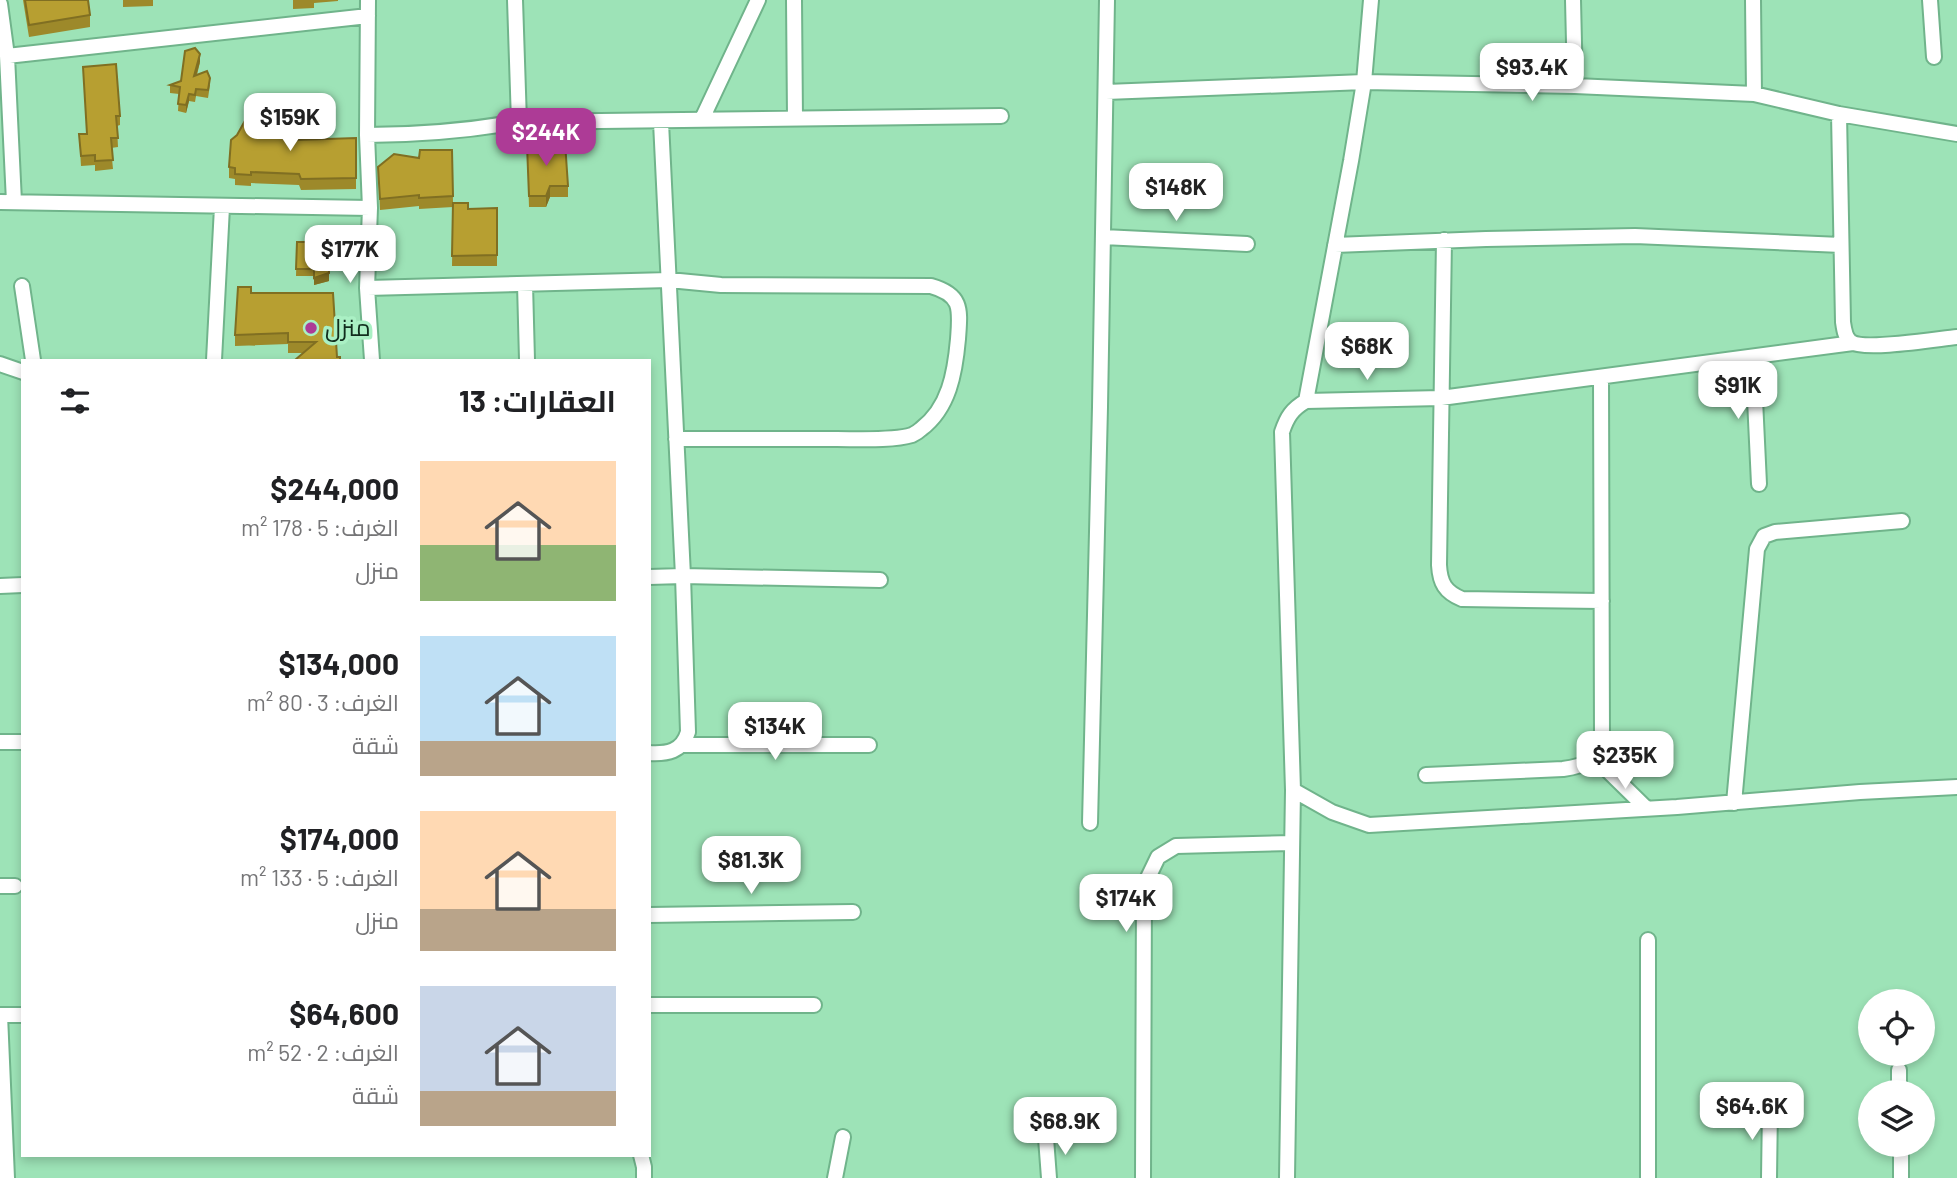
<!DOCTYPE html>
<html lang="ar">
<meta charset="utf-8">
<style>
:root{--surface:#fff;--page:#f2f2f2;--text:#202124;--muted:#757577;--accent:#ad3b96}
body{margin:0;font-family:Barlow,Cairo,sans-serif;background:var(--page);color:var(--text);direction:rtl;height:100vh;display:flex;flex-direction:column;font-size:26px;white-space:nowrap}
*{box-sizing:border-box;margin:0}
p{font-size:23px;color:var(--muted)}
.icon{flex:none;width:38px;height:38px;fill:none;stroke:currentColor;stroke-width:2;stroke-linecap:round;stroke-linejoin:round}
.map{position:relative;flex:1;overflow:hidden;direction:ltr}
.panel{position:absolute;left:21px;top:359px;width:630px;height:798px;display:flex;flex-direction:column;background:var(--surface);border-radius:0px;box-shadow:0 4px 10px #0003;direction:rtl}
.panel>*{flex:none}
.tools{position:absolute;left:1858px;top:989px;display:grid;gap:14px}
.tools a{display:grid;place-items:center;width:77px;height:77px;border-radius:50%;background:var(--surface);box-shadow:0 4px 10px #0003;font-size:35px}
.price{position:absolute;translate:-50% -60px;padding:0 16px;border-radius:14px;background:#fff;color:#222;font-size:23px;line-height:46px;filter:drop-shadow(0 2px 4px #0008)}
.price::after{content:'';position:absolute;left:50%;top:42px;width:21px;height:16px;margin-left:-10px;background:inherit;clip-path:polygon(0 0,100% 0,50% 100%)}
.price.current{background:var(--accent);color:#fff}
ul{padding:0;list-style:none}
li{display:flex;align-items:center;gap:21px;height:175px;padding:0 35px}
li span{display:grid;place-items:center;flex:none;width:196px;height:140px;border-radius:0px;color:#555}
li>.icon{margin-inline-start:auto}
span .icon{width:84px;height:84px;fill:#fffc;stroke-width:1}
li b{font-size:30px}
h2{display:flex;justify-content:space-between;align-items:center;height:84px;padding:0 35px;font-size:30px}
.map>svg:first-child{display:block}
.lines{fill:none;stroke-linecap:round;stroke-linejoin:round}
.minor-casing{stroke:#70b48b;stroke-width:18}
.minor{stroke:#fff;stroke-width:14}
.wall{fill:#9d892a}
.shaded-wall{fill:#806f22}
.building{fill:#b79f31;stroke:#806f22;stroke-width:2}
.poi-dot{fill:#ad3b96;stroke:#aaf0c4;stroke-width:2.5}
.labels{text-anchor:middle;stroke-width:7;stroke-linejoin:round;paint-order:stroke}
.poi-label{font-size:24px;fill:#112d1d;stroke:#aaf0c4;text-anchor:start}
</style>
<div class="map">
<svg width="1957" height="1178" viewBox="0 0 1957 1178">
<rect width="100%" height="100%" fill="#9de3b7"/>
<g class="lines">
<g class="minor-casing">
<path id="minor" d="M 368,0 L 367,135 L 370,208 L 367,288 L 372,360
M 515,0 L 519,122
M 794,0 L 795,118
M 1573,0 L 1575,86
M 1753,0 L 1754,94
M 1930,0 L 1934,57
M 0,4 L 7,56 L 14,202
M 7,56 L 368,16
M 1106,92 L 1364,82 L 1575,86 L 1754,94 L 1839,114 L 1957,134
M 1839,114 L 1843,322 C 1844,329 1845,338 1851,342 C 1865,351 1937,339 1957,337
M 702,119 L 758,0
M 367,135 C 420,135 466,131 519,122 L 1001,116
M 0,202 L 370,208
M 1103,237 L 1247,244
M 1444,240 L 1439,565 C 1440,583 1445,592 1462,599 L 1602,601
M 1335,245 L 1486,239 L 1635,236 L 1841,245
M 525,284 L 527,360
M 22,286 L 33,360
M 367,288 L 669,280 L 721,285 L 931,286 C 963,295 960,310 958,339 C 955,373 949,408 921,429 C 919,431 914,434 912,435 C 893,441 857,439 837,439 C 783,439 730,439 676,439
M 1753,357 L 1759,484
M 214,360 L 222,207
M 0,364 L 23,372
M 1306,401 L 1351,161 L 1364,82 L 1371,0
M 649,577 L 683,576 L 880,580
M 0,586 L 23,585
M 0,742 L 23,742
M 681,745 L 869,745
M 649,753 C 667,754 682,752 688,732 L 683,576 L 661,122
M 1594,757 L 1646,808
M 1426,775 L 1563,769 C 1583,766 1598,762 1602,739 L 1601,377
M 1293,790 L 1332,812 L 1369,825 L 1677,807 L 1860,792 L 1957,787
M 1734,803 L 1757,549 L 1764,536 L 1775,532 L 1902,521
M 1090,823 L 1100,407 L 1107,0
M 0,886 L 15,886
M 649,915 L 853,912
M 1648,940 L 1648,1178
M 649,1005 L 814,1005
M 1899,1070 L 1899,1092
M 1046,1138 L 1049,1178
M 1901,1144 L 1901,1178
M 641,1155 L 644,1167 L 644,1178
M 7,1178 L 0,1015 L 23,1015
M 835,1178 L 843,1137
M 1143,1178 L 1144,886 L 1158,857 L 1176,846 L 1292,843
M 1287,1178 L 1293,790 L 1282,432 C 1287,417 1292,409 1306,401 L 1441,398 L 1853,343
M 1769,1178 L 1770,1107"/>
</g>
<use href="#minor" class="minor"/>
</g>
<path class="wall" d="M 23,0 L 88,0 L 90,15 L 90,27 L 29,37 Z
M 123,0 L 153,0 L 153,6 L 123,7 Z
M 293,0 L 338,0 L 338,1 L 314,3 L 314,8 L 293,9 Z
M 200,62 L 197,75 L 210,85 L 208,98 L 196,96 L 195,102 L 189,101 L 186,113 L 178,111 L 179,94 L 170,93 L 170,85 L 181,81 Z
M 83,67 L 120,116 L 120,125 L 117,126 L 118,147 L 111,148 L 113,169 L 95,171 L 95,165 L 81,166 L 79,134 L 87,134 Z
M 253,120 L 296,140 L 356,138 L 356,189 L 301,190 L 299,185 L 251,183 L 251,186 L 235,185 L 235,179 L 229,178 L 229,167 L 237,135 Z
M 527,145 L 568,186 L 568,197 L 550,197 L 546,207 L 529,207 Z
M 452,150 L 453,203 L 468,209 L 497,208 L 497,266 L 452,266 L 453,207 L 419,209 L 419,206 L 380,210 L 378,167 Z
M 297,242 L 329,281 L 314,285 L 314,276 L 296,276 Z
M 251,293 L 337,357 L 304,353 L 288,353 L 288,344 L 235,346 L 235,335 Z"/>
<path class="shaded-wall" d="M 200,54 L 200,62 L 194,83 L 194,76 Z
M 189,94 L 189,101 L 186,113 L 186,105 Z
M 550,186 L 550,197 L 546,207 L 546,196 Z
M 329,273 L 329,281 L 314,285 L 314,278 Z"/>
<path class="building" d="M 25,0 L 88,0 L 90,15 L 29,25 Z
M 195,48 L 200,54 L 194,76 L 207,71 L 210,78 L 208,90 L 196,89 L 195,95 L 189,94 L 186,105 L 178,104 L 180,87 L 170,85 L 181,81 L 185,51 Z
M 116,64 L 120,116 L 116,116 L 118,138 L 111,138 L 113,160 L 95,161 L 95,155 L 81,156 L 79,134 L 87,134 L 83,67 Z
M 260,114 L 296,140 L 356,138 L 356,178 L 301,179 L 299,174 L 251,172 L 251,175 L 235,174 L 235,168 L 229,167 L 231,140 L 237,135 L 247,117 L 253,120 Z
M 565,142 L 568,186 L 550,186 L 546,196 L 529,196 L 527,145 Z
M 420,150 L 452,150 L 453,196 L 419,198 L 419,195 L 380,199 L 378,167 L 394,154 L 419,158 Z
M 453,203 L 468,203 L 468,209 L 497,208 L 497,255 L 452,256 Z
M 297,242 L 313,242 L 316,248 L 329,246 L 329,273 L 314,278 L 314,269 L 296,269 Z
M 238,287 L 251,287 L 251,293 L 333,293 L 337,357 L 340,357 L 340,360 L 295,360 L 316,342 L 288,342 L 288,333 L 235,335 Z"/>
<circle class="poi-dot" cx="311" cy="328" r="7"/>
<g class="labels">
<g class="poi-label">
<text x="325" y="336">منزل</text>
</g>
</g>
</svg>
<div class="tools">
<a><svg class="icon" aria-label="locate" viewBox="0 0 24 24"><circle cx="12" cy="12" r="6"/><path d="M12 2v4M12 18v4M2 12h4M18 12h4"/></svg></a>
<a><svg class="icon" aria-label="layers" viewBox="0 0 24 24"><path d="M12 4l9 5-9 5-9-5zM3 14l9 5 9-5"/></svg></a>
</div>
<b class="price" style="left:1532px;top:103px">$93.4K</b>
<b class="price" style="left:290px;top:153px">$159K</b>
<b class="price current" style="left:546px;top:168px">$244K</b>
<b class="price" style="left:1176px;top:223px">$148K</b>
<b class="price" style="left:350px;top:285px">$177K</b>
<b class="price" style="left:1367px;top:382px">$68K</b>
<b class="price" style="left:1738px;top:421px">$91K</b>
<b class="price" style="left:775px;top:762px">$134K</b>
<b class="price" style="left:1625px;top:791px">$235K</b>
<b class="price" style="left:751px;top:896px">$81.3K</b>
<b class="price" style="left:1126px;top:934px">$174K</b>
<b class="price" style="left:1752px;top:1142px">$64.6K</b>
<b class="price" style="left:1065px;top:1157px">$68.9K</b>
<section class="panel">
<h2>العقارات: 13<svg class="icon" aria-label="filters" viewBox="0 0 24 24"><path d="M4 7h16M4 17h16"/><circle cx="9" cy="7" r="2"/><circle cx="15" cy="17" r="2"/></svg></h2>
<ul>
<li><span style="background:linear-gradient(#ffd9b3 60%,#8fb573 0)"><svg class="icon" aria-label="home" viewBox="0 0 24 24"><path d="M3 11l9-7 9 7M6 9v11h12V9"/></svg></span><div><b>$244,000</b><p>الغرف: 5 · 178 m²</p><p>منزل</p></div></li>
<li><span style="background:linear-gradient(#bfe0f5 75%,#b9a48a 0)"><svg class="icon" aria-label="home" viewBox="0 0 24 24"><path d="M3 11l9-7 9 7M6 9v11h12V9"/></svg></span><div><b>$134,000</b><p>الغرف: 3 · 80 m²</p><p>شقة</p></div></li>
<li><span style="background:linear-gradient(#ffd9b3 70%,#b9a48a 0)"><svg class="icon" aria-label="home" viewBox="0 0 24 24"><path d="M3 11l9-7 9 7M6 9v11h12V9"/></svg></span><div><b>$174,000</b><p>الغرف: 5 · 133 m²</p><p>منزل</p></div></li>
<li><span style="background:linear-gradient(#c9d6e8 75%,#b9a48a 0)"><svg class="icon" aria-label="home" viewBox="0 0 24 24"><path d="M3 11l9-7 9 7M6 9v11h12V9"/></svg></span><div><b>$64,600</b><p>الغرف: 2 · 52 m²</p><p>شقة</p></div></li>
</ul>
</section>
</div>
